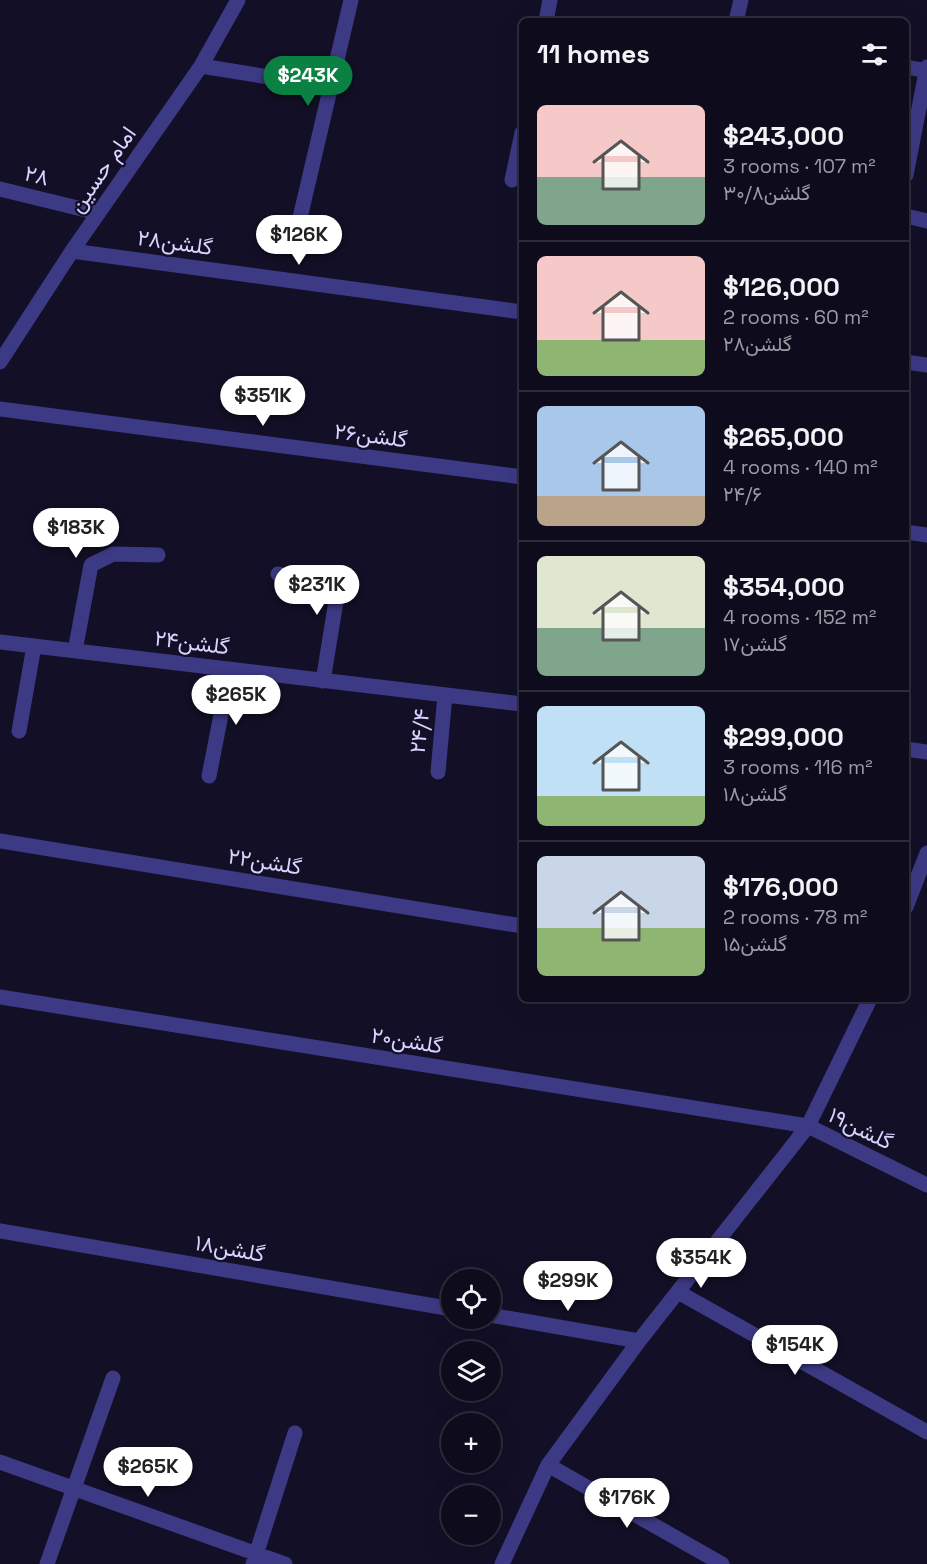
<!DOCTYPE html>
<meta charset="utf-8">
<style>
:root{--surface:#0e0b1c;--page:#1c1929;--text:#f1f3f6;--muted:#9b9ba3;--line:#2e2b3b;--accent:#0b8043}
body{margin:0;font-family:"Space Grotesk",Vazirmatn,sans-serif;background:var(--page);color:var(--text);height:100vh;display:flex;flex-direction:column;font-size:22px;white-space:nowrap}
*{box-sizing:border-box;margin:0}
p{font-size:20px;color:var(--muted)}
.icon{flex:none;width:33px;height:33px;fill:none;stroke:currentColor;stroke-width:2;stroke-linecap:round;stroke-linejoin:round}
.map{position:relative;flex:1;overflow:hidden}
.side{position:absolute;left:519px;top:18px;width:390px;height:984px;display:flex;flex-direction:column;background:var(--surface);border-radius:9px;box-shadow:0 6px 24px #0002,0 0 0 2px var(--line)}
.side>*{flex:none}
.buttons{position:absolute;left:441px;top:1269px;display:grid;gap:12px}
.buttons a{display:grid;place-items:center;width:60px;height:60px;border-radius:50%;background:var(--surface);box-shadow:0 6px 24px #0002,0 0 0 2px var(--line);font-size:30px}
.price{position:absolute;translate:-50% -51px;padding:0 14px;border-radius:21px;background:#fff;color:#222;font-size:20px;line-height:39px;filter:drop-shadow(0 2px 3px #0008)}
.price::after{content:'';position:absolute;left:50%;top:36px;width:18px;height:14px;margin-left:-9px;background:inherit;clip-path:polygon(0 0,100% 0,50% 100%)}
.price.active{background:var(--accent);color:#fff}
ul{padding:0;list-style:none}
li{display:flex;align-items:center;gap:18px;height:150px;padding:0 18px}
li+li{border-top:2px solid var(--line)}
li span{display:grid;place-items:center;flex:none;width:168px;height:120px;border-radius:9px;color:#555}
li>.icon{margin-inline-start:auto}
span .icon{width:72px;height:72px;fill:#fffc;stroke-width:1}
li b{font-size:26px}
h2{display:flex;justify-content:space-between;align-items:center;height:72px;padding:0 18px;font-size:26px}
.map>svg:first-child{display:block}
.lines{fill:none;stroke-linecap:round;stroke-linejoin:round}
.minor{stroke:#3d3a85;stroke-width:15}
.labels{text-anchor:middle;stroke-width:4.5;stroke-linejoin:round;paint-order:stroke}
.street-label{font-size:22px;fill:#d9d4ff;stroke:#130f26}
</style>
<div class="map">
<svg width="927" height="1564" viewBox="0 0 927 1564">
<rect width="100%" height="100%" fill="#130f26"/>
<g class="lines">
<path class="minor" d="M 546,21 L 550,0
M 736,21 L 741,0
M 201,66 L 330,87
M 906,67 L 927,71
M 906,175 L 927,67
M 512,180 L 522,133
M 0,189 L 98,213
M 906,216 L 927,221
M 299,222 L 351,0
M 72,251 L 522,312
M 0,362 L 72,251 L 201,66 L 238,0
M 906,362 L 927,365
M 0,409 L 522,477
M 906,532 L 927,535
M 278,574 L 338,589 L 323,681
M 0,642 L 522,704
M 75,651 L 91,565 L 113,554 L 158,555
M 19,731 L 34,646
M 906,749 L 927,752
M 438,772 L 445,695
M 209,776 L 230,669
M 0,841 L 522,926
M 906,907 L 927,853
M 0,997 L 808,1126 L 927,1185
M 0,1231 L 452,1309
M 678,1292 L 927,1432
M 490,1315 L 639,1341
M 0,1462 L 285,1564
M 548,1465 L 722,1564
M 47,1564 L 113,1378
M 253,1564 L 295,1433
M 502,1564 L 548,1465 L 639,1341 L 808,1126 L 870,999"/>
</g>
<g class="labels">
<g class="street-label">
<text transform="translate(102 169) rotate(-55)" y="8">امام حسین</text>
<text transform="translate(37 175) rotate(14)" y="8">۲۸</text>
<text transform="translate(175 242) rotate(8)" y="8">گلشن۲۸</text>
<text transform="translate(371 435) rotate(7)" y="8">گلشن۲۶</text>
<text transform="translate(192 642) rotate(7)" y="8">گلشن۲۴</text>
<text transform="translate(419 731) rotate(-84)" y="8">۲۴/۴</text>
<text transform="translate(265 861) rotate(9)" y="8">گلشن۲۲</text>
<text transform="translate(407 1040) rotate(9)" y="8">گلشن۲۰</text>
<text transform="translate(861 1128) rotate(26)" y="8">گلشن۱۹</text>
<text transform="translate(230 1248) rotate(10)" y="8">گلشن۱۸</text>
</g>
</g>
</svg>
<div class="buttons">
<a><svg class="icon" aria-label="locate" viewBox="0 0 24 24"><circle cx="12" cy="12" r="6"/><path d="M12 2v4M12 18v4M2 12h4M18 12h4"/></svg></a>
<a><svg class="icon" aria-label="layers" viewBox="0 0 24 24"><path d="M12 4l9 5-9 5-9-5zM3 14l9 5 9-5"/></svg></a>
<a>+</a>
<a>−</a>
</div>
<b class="price active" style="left:308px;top:107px">$243K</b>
<b class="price" style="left:299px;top:266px">$126K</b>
<b class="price" style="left:263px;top:427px">$351K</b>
<b class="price" style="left:76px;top:559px">$183K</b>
<b class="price" style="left:317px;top:616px">$231K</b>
<b class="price" style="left:236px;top:726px">$265K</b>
<b class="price" style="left:701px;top:1289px">$354K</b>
<b class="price" style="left:568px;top:1312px">$299K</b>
<b class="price" style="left:795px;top:1376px">$154K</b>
<b class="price" style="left:148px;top:1498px">$265K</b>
<b class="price" style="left:627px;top:1529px">$176K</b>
<section class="side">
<h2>11 homes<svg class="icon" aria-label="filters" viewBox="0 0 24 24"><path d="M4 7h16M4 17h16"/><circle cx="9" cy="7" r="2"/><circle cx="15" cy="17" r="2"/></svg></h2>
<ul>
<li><span style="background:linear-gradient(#f6c9c9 60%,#7fa58c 0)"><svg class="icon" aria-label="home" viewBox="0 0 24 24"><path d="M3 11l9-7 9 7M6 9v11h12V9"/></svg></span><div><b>$243,000</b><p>3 rooms · 107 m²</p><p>گلشن۳۰/۸</p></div></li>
<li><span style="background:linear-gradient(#f6c9c9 70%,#8fb573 0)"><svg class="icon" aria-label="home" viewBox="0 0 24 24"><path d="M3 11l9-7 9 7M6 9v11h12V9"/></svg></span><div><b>$126,000</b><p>2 rooms · 60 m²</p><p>گلشن۲۸</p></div></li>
<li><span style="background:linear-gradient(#a9c7e8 75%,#b9a48a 0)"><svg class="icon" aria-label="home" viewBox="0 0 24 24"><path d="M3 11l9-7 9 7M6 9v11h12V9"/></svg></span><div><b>$265,000</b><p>4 rooms · 140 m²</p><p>۲۴/۶</p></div></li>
<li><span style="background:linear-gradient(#dfe7d0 60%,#7fa58c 0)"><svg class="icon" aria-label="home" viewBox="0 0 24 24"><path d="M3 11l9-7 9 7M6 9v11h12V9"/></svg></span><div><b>$354,000</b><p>4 rooms · 152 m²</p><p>گلشن۱۷</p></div></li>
<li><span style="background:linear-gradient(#bfe0f5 75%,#8fb573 0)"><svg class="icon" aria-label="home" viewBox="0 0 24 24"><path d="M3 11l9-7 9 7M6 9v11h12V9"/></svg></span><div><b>$299,000</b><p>3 rooms · 116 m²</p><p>گلشن۱۸</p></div></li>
<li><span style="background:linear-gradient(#c9d6e8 60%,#8fb573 0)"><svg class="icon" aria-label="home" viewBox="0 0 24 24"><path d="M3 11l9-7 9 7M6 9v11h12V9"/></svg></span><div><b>$176,000</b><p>2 rooms · 78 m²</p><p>گلشن۱۵</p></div></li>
</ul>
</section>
</div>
